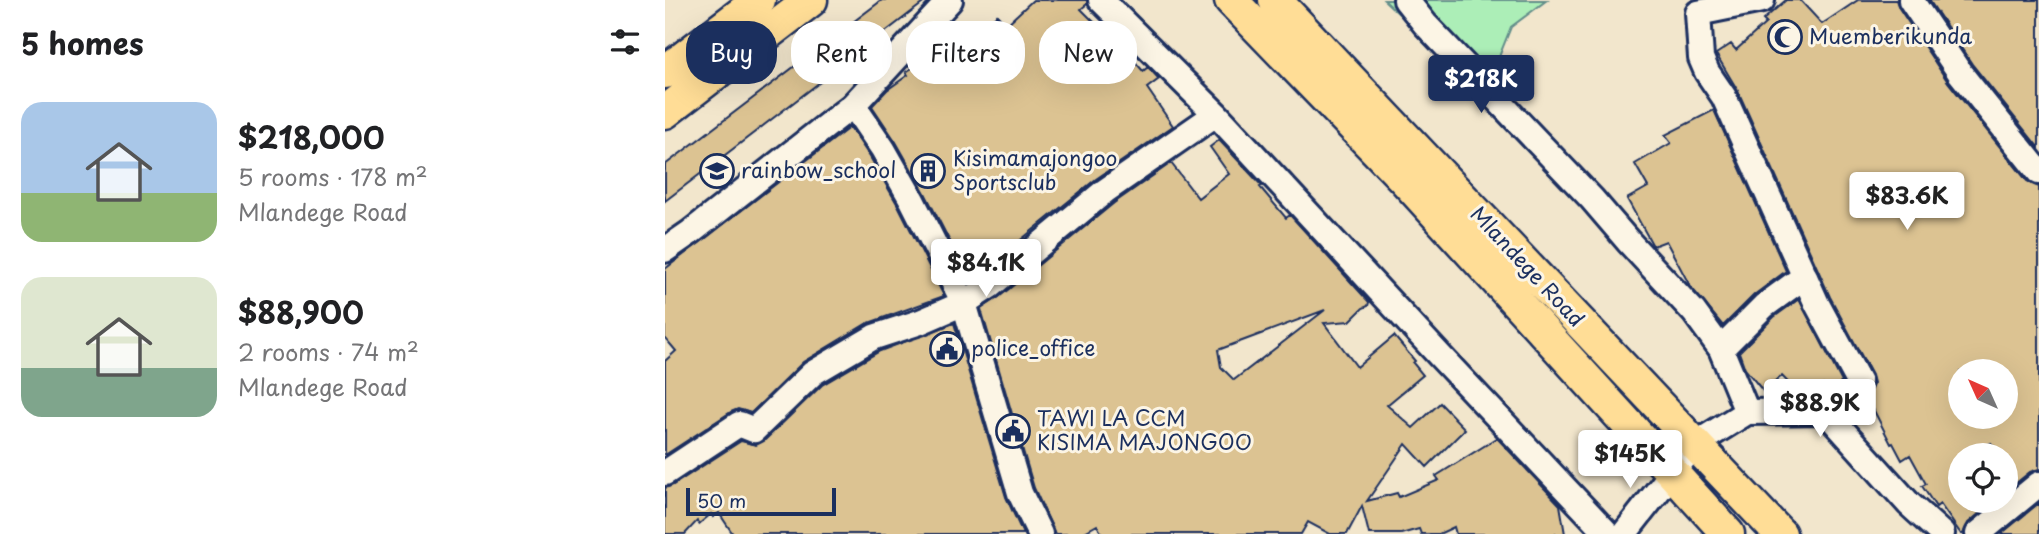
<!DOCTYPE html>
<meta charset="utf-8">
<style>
:root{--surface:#fff;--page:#f2f2f2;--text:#202124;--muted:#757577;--accent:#1b2f5e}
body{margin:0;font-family:"Playpen Sans",sans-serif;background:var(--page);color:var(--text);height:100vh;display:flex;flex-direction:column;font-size:26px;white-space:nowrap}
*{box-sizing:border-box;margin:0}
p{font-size:23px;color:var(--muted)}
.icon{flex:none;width:38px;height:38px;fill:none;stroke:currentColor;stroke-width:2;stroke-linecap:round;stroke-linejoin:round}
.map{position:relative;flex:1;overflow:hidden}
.details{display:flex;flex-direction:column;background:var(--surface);width:665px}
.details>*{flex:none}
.hud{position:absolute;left:21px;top:21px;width:665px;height:63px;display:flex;gap:14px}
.needle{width:46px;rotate:315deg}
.buttons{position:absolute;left:1283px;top:359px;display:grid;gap:14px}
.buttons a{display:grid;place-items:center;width:70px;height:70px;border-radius:50%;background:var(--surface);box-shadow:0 7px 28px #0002;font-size:35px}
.scale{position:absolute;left:21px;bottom:18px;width:150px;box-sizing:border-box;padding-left:7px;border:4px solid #1b2f5e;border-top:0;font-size:19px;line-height:24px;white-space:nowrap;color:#1b2f5e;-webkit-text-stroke:5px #fcf5e5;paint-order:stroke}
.price{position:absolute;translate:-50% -60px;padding:0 16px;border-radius:7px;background:#fff;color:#222;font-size:23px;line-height:46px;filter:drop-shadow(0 2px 4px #0008)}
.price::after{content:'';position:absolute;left:50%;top:42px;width:21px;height:16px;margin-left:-10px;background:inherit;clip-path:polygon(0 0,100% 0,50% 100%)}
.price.on{background:var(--accent);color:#fff}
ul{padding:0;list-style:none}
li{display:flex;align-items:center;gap:21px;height:175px;padding:0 21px}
li span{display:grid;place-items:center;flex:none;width:196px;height:140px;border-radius:21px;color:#555}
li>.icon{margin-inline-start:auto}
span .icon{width:84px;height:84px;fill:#fffc;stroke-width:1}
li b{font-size:30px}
h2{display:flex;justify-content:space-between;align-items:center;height:84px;padding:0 21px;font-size:30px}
.chip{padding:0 24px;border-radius:28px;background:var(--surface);box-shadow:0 7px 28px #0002;font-size:24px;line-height:63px}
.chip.on{background:var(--accent);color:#fff}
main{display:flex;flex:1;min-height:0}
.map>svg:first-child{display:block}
.green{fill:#aceeb7;stroke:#648e8a;stroke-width:2}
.building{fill:#dcc392;stroke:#1b2f5e;stroke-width:2;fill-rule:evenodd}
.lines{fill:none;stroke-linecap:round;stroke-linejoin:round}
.minor-casing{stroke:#1b2f5e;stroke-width:30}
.major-casing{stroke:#1b2f5e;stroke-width:37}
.minor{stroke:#fcf5e5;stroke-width:24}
.major{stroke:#ffdd96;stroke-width:32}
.labels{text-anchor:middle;stroke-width:6;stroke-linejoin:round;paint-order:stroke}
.poi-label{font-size:21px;fill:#1b2f5e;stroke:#fcf5e5;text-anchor:start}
.street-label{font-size:21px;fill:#1b2f5e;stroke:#fcf5e5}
</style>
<main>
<section class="details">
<h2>5 homes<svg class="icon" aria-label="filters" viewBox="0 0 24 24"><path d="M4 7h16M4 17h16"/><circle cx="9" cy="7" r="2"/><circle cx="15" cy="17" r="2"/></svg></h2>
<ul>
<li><span style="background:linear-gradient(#a9c7e8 65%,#8fb573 0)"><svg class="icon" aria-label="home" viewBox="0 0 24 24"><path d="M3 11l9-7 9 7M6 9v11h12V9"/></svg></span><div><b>$218,000</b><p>5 rooms · 178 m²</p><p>Mlandege Road</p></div></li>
<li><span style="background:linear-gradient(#dfe7d0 65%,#7fa58c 0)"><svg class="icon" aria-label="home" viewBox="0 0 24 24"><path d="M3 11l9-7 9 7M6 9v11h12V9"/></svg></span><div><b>$88,900</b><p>2 rooms · 74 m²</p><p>Mlandege Road</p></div></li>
</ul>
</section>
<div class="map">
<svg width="1374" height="534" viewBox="0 0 1374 534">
<rect width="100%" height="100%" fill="#f2e6cc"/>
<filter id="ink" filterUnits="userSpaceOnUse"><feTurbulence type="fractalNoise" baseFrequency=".0143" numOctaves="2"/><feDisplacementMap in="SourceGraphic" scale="14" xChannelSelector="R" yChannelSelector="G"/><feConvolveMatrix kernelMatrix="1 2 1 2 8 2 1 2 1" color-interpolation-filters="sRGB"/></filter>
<g filter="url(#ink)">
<path class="green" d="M 719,0 L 882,0 L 846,27 L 819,94 Z"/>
<path class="building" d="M 217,0 L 262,0 L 0,201 L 0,165 Z
M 368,0 L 422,0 L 422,4 L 416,9 L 457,50 L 459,49 L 478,71 L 483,67 L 494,79 L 482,88 L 508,126 L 431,179 L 305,281 L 260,193 L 231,142 L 207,106 L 222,90 L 243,75 L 241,72 L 270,53 L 264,45 L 275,33 L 289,50 L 332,15 L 341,25 Z
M 1121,0 L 1135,0 L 1157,24 L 1193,0 L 1231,0 L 1234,8 L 1283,82 L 1362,181 L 1374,187 L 1374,469 L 1365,472 L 1340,492 L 1340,455 L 1337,455 L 1326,443 L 1305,455 L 1295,455 L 1295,500 L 1330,500 L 1303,523 L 1298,534 L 1296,534 L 1275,504 L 1271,507 L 1257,486 L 1261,484 L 1245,455 L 1237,460 L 1228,443 L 1226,444 L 1204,401 L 1206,400 L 1202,394 L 1209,383 L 1207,375 L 1165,297 L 1073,91 L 1051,54 L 1066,44 L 1071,50 L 1101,23 L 1098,20 ZM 1295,371 L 1340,371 L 1340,416 L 1295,416 Z
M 1264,0 L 1374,0 L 1374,148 L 1307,64 Z
M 1049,110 L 1121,271 L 1089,295 L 1058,326 L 1025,286 L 1001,241 L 988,246 L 962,199 L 983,187 L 970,164 L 1006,143 L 1000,135 Z
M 185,127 L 205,157 L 234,207 L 279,296 L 201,324 L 138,362 L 86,413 L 73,409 L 66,412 L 0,455 L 0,361 L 11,351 L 0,338 L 0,269 Z
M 554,140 L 597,186 L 595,187 L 621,218 L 625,215 L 704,302 L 703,306 L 698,308 L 685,321 L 659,323 L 692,367 L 729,336 L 750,361 L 748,363 L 758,375 L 722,405 L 748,428 L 775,403 L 800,429 L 762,467 L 741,444 L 702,501 L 732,493 L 734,497 L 774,480 L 771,476 L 832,438 L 895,505 L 900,534 L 791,534 L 789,527 L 774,534 L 756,534 L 754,529 L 736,534 L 704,534 L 697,506 L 682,534 L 665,534 L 643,522 L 636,534 L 437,534 L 432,525 L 416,534 L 390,534 L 369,488 L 316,309 L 334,297 L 449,203 L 506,163 L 533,198 L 564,174 L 545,147 ZM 660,310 L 569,380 L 556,367 L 553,350 Z
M 1134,299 L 1177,382 L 1163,391 L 1158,385 L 1146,396 L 1136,396 L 1117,376 L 1098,391 L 1080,369 L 1074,352 L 1109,317 Z
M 289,323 L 341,497 L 358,534 L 68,534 L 54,513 L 48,517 L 46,514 L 34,524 L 32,521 L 20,534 L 0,534 L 0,488 L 8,485 L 76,441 L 91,445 L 99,441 L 157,385 L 215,351 Z
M 1374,503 L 1374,534 L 1336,534 Z"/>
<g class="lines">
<g class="minor-casing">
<path id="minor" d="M 436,0 L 551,114 L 775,356 L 943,534
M 741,0 L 760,24 L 927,199 L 963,241 L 1029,312 L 1056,349
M 1097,0 L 1033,13 L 1036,58 L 1042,72 L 1059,97 L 1152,304 L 1194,382
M 1246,0 L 1295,73 L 1374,172
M 188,105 L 218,149 L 247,200 L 299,303 L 355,493 L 375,534
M 0,250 L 26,232 L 188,105 L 285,0
M 1082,412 L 1056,349 L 1099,306 L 1140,276
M 0,473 L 74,424 L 89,430 L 148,373 L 209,337 L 255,322 L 299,303 L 325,286 L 440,191 L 551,114
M 959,534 L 1029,445 L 1082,412 L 1160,411 L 1244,504 L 1277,534
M 1313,534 L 1374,484"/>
</g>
<g class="major-casing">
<path id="major" d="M 566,0 L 741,181 L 1063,534
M 610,0 L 1115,534
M 0,72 L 94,0
M 0,112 L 146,0"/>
</g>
<use href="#minor" class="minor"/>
<use href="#major" class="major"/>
</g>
</g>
<defs>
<g id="mosque-ring" transform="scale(1.75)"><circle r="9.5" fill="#fcf5e5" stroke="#1b2f5e" stroke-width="1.5"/><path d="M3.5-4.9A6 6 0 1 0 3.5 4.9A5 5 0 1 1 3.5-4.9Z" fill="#1b2f5e"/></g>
<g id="school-ring" transform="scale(1.75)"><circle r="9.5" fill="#fcf5e5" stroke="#1b2f5e" stroke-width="1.5"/><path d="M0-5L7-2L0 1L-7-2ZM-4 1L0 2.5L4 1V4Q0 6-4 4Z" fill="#1b2f5e"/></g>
<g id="building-ring" transform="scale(1.75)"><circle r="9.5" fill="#fcf5e5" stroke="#1b2f5e" stroke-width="1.5"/><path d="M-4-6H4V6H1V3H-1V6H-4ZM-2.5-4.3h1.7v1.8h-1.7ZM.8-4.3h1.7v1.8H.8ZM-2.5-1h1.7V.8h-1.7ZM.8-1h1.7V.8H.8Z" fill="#1b2f5e"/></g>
<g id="civic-ring" transform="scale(1.75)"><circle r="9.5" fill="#fcf5e5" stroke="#1b2f5e" stroke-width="1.5"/><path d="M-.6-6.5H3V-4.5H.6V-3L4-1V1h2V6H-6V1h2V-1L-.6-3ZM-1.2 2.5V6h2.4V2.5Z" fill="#1b2f5e"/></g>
</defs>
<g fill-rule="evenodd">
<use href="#mosque-ring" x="1120" y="37"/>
<use href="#school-ring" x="52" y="171"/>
<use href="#building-ring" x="263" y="171"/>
<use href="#civic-ring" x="282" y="349"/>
<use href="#civic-ring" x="348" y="431"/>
</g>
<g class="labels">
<g class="poi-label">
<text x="1144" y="44">Muemberikunda</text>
<text x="288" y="166">Kisimamajongoo<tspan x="288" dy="24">Sportsclub</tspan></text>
<text x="76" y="178">rainbow_school</text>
<text x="306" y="356">police_office</text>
<text x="372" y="426">TAWI LA CCM<tspan x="372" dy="24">KISIMA MAJONGOO</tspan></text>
</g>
<g class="street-label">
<text transform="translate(862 267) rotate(47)" y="7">Mlandege Road</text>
</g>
</g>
</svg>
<div class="buttons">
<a><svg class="needle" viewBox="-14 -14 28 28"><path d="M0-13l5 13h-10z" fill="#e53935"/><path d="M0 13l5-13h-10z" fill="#757577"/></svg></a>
<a><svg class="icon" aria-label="locate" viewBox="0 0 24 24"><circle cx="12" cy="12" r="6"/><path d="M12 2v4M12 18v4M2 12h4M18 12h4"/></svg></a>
</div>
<div class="scale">50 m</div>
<b class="price on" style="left:816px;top:115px">$218K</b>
<b class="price" style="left:1242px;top:232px">$83.6K</b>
<b class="price" style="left:321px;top:299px">$84.1K</b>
<b class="price" style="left:1155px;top:439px">$88.9K</b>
<b class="price" style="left:965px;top:490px">$145K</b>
<div class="hud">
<a class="chip on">Buy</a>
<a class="chip">Rent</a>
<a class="chip">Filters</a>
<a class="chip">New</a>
</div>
</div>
</main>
